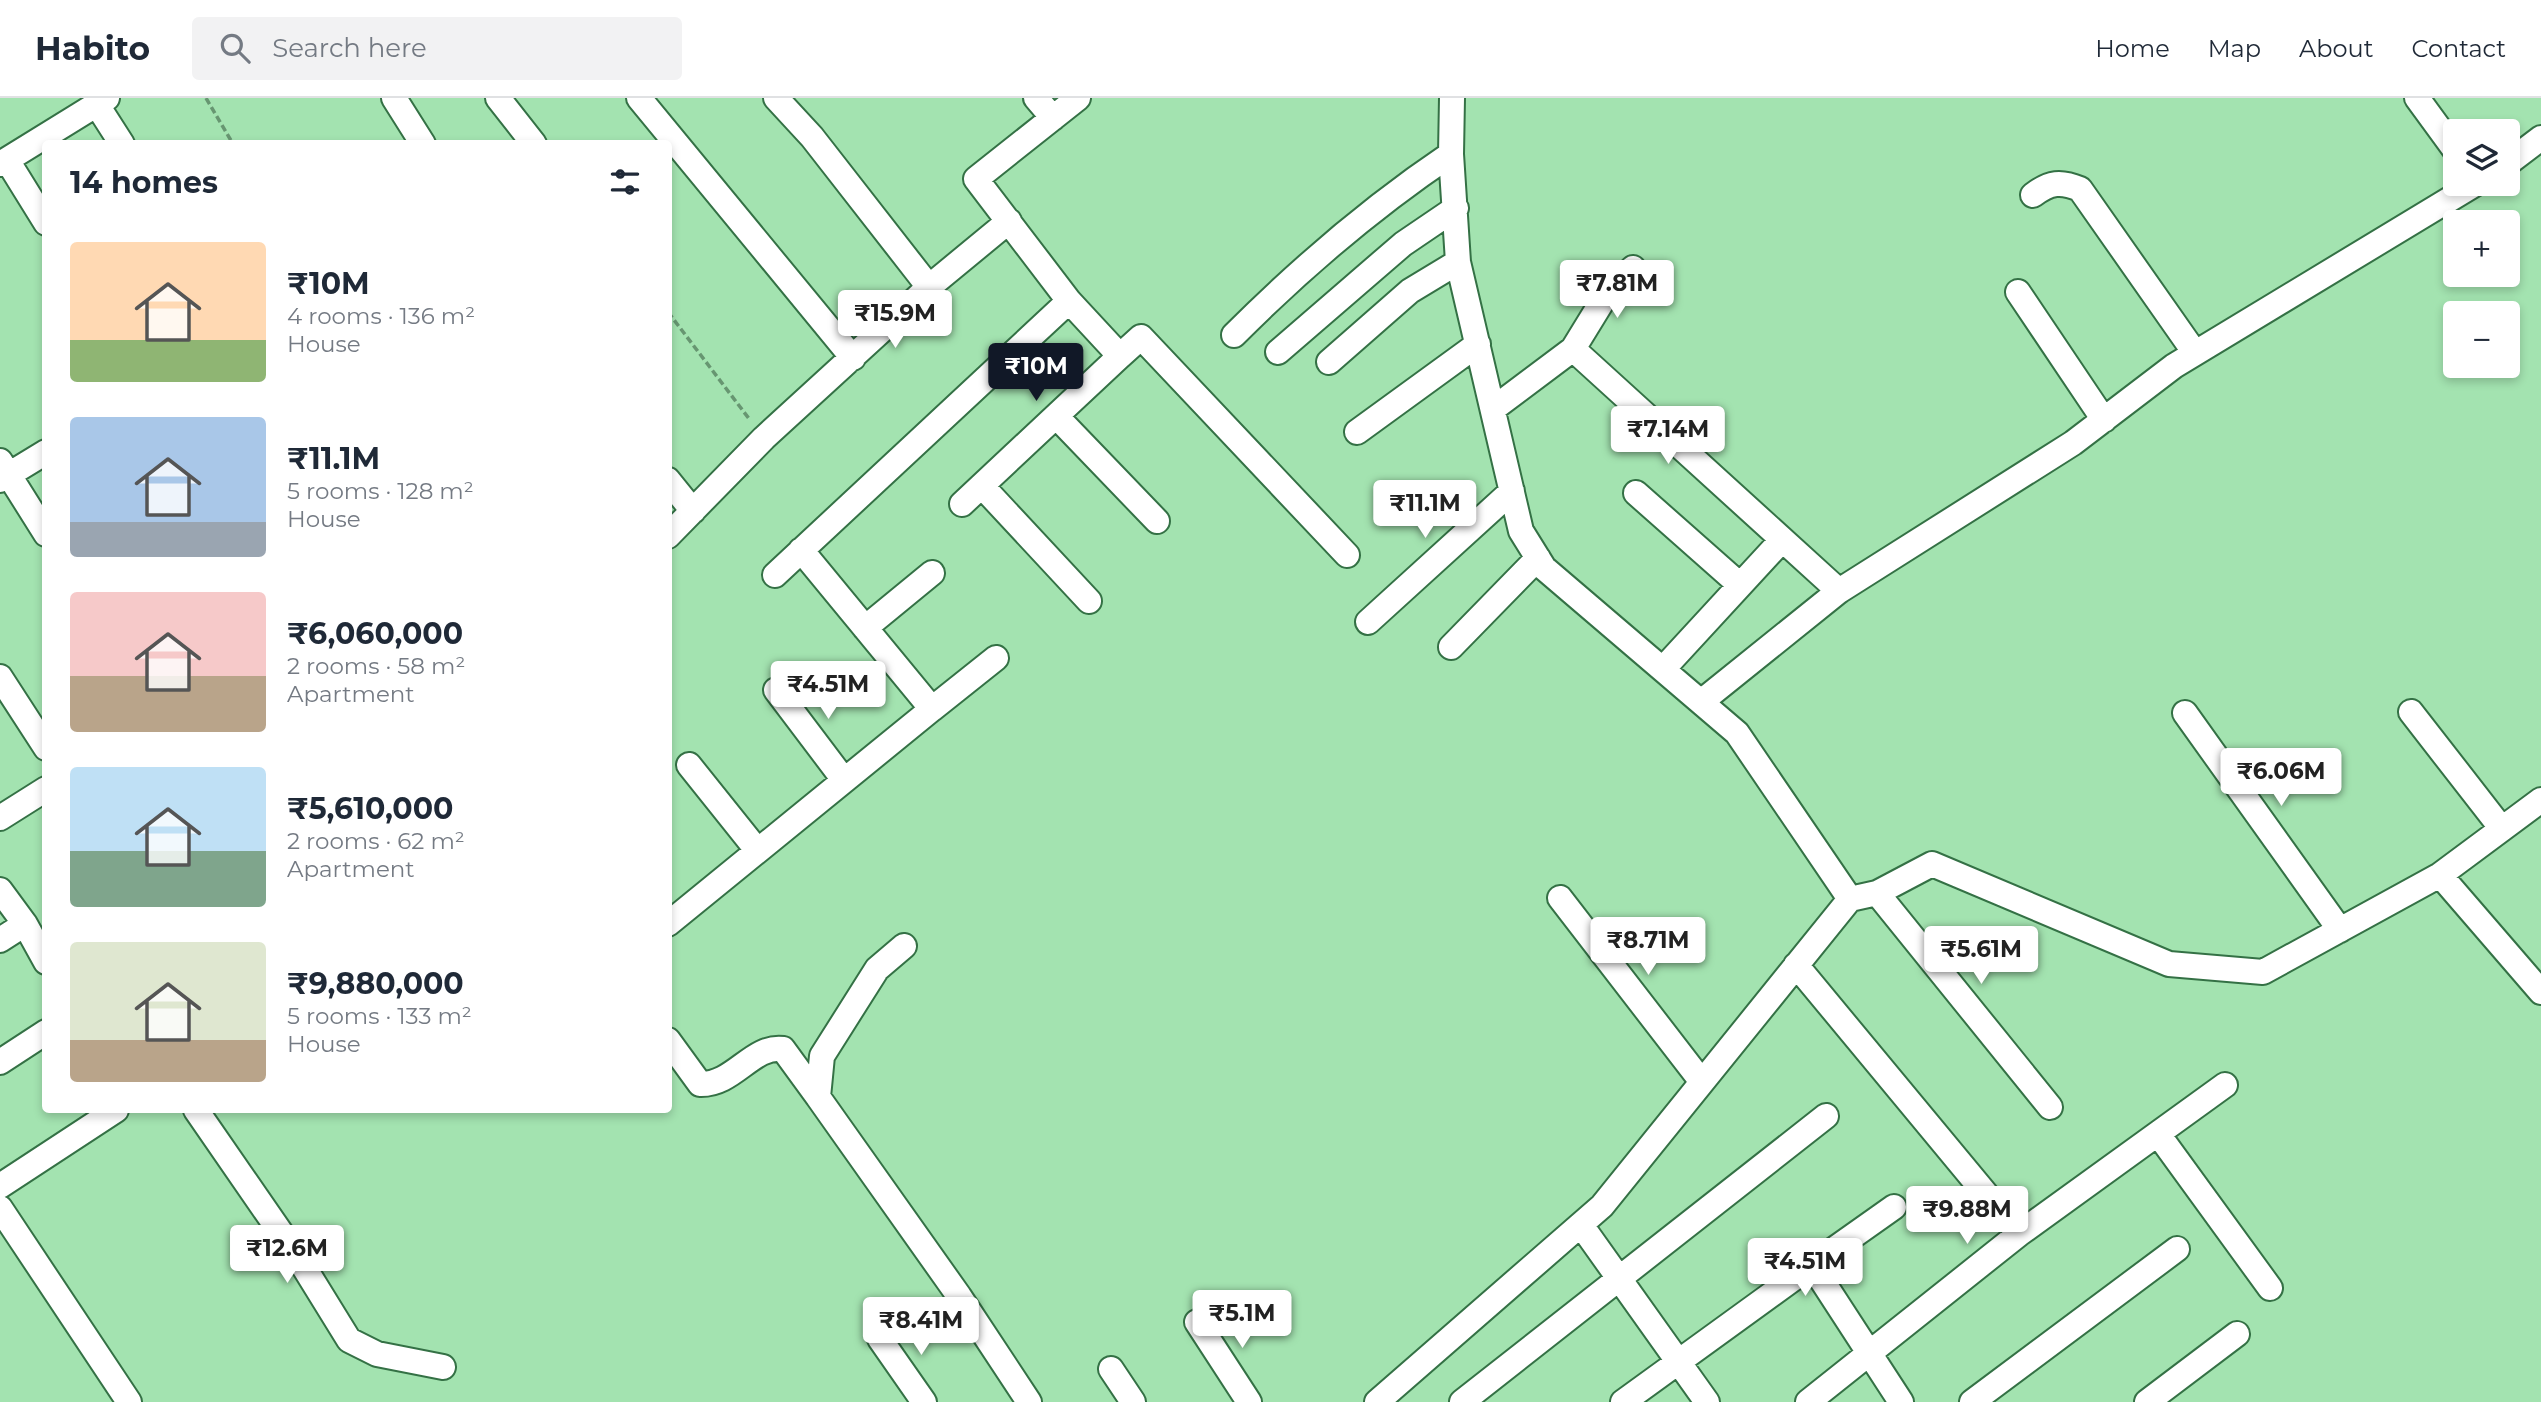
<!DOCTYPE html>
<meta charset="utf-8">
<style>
:root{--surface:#fff;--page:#f2f2f3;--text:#1f2937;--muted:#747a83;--line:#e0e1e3;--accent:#111827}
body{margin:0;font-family:Montserrat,sans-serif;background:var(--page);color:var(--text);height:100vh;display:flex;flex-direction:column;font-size:26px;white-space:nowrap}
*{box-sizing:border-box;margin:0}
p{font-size:23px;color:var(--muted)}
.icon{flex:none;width:38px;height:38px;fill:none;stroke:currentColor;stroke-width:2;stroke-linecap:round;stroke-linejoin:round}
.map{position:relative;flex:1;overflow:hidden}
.side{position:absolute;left:42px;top:42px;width:630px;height:973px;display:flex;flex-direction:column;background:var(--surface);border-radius:7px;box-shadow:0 4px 10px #0003}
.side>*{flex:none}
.buttons{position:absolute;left:2443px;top:21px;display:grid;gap:14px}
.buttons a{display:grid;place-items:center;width:77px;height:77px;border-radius:7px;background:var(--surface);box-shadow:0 4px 10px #0003;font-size:35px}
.price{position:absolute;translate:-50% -60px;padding:0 16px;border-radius:7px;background:#fff;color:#222;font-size:23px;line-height:46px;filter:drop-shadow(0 2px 4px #0008)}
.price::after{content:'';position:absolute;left:50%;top:42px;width:21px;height:16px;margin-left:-10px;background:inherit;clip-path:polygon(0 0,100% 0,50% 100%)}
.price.on{background:var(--accent);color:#fff}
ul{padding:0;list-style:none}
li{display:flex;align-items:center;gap:21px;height:175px;padding:0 28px}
li span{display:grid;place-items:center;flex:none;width:196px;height:140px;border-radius:7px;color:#555}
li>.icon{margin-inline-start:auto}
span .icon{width:84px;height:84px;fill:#fffc;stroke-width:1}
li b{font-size:30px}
h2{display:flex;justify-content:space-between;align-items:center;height:84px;padding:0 28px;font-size:30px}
header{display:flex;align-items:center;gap:42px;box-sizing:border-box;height:98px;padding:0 35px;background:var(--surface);border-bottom:2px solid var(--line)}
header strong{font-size:33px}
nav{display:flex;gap:38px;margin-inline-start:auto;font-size:24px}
.search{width:490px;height:63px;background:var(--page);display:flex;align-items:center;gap:18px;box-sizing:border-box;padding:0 24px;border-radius:7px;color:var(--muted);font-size:26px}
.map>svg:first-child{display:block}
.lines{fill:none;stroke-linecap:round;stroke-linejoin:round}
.minor-casing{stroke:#347145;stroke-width:28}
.path{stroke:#679671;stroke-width:3.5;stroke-dasharray:7 3.5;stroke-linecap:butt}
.minor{stroke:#fff;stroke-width:24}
</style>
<header>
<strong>Habito</strong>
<div class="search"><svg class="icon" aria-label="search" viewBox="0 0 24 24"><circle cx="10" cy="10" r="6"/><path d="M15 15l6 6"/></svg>Search here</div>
<nav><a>Home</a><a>Map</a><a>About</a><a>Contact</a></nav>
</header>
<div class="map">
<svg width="2541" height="1304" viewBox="0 0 2541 1304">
<rect width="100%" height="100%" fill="#a3e3b0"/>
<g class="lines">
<g class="minor-casing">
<path id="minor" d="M 394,0 L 423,46
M 498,0 L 534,46
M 639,0 L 853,260
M 1036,0 L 1053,20
M 2417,0 L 2455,52
M 97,7 L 122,46
M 7,62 L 46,125
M 2508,65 L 2541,40
M 0,66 L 107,0
M 2033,97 C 2050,84 2061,83 2080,91 L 2195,255
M 929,189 L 1009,123
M 2018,194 L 2104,322
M 1234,237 C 1301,170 1372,109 1451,56
M 1573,251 L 1608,194 L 1633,170
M 1278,254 L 1403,146 L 1456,110
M 1120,258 L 1141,239 L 1347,457
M 1329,264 L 1410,193 L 1458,164
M 1493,311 L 1573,251 L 1839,493
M 1056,318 L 1157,423
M 1357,334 L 1478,246
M 0,363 L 46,436
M 0,382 L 46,354
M 668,382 L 693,413
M 982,388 L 1089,503
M 1636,395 L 1740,487
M 962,406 L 1120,258 L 1069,203
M 668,438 L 764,340 L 929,189 L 812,39 L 776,0
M 775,477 L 1069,203 L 976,81 L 1078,0
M 1368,524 L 1512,393
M 865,530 L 932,475
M 1451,549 L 1538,460
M 1663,571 L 1781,443
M 0,579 L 46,650
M 776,592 L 844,682
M 1701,604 L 1839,493 L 2073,345 L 2174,268 L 2475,86
M 932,611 L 996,560
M 2411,614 L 2502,731
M 2185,615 L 2340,832
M 689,667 L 757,752
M 0,720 L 46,691
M 2440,777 L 2541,894
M 0,792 L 25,826 L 46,864
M 1877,795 L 2050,1009
M 1560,800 L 1702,984
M 1850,801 L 1877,795 L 1932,766 L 2169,866 L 2263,874 L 2440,777 L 2541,702
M 668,826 L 932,611 L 801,452
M 0,842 L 25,826
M 904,848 L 877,871 L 822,958 L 818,999 L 959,1198 L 1029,1304
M 1796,867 L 2019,1136
M 668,942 L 700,986 C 734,987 752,947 783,951 L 818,999
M 0,964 L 46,934
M 196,1012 L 299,1161 L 349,1242 L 377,1256 L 443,1269
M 2158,1036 L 2270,1190
M 0,1088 L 116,1012
M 0,1110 L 129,1304
M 1581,1127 L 1707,1304
M 1812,1167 L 1894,1109
M 1197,1224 L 1249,1304
M 880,1241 L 924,1304
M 1111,1271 L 1133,1304
M 1377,1304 L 1602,1108 L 1850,801 L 1737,635 L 1544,470 L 1521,433 L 1458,164 L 1451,56 L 1452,0
M 1462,1304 L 1826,1018
M 1623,1304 L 1812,1167 L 1901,1304
M 1808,1304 L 2019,1136 L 2225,987
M 1972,1304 L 2177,1151
M 2147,1304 L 2237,1236"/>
</g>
<path class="path" d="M 206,0 L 233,46
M 668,214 L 750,322"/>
<use href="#minor" class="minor"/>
</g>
</svg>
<div class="buttons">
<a><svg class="icon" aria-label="layers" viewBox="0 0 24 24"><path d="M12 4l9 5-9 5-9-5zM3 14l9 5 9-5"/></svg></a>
<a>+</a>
<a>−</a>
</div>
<b class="price" style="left:1617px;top:222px">₹7.81M</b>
<b class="price" style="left:895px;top:252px">₹15.9M</b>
<b class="price on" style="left:1036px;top:305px">₹10M</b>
<b class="price" style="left:1668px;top:368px">₹7.14M</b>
<b class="price" style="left:1425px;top:442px">₹11.1M</b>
<b class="price" style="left:828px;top:623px">₹4.51M</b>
<b class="price" style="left:2281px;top:710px">₹6.06M</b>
<b class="price" style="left:1648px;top:879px">₹8.71M</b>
<b class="price" style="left:1981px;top:888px">₹5.61M</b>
<b class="price" style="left:1967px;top:1148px">₹9.88M</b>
<b class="price" style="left:287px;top:1187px">₹12.6M</b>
<b class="price" style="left:1805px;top:1200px">₹4.51M</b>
<b class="price" style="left:1242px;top:1252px">₹5.1M</b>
<b class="price" style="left:921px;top:1259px">₹8.41M</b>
<section class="side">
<h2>14 homes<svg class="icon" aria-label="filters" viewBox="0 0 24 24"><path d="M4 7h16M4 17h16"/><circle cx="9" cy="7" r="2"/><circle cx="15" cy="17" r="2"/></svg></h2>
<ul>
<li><span style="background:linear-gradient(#ffd9b3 70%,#8fb573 0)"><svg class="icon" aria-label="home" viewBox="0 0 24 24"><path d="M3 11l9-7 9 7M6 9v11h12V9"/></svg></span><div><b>₹10M</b><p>4 rooms · 136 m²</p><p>House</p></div></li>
<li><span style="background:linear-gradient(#a9c7e8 75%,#9aa5b1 0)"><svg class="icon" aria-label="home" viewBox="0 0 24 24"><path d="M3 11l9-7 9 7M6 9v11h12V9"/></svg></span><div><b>₹11.1M</b><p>5 rooms · 128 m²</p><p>House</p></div></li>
<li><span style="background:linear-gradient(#f6c9c9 60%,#b9a48a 0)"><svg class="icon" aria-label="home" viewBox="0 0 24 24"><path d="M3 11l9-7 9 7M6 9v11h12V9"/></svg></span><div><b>₹6,060,000</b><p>2 rooms · 58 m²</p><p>Apartment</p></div></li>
<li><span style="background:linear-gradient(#bfe0f5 60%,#7fa58c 0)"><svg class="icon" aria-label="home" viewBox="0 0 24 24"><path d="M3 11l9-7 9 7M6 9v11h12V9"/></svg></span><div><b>₹5,610,000</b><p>2 rooms · 62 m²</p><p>Apartment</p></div></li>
<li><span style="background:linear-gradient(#dfe7d0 70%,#b9a48a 0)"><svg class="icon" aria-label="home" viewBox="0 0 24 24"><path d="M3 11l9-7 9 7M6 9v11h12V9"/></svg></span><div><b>₹9,880,000</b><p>5 rooms · 133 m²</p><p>House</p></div></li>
</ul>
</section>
</div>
